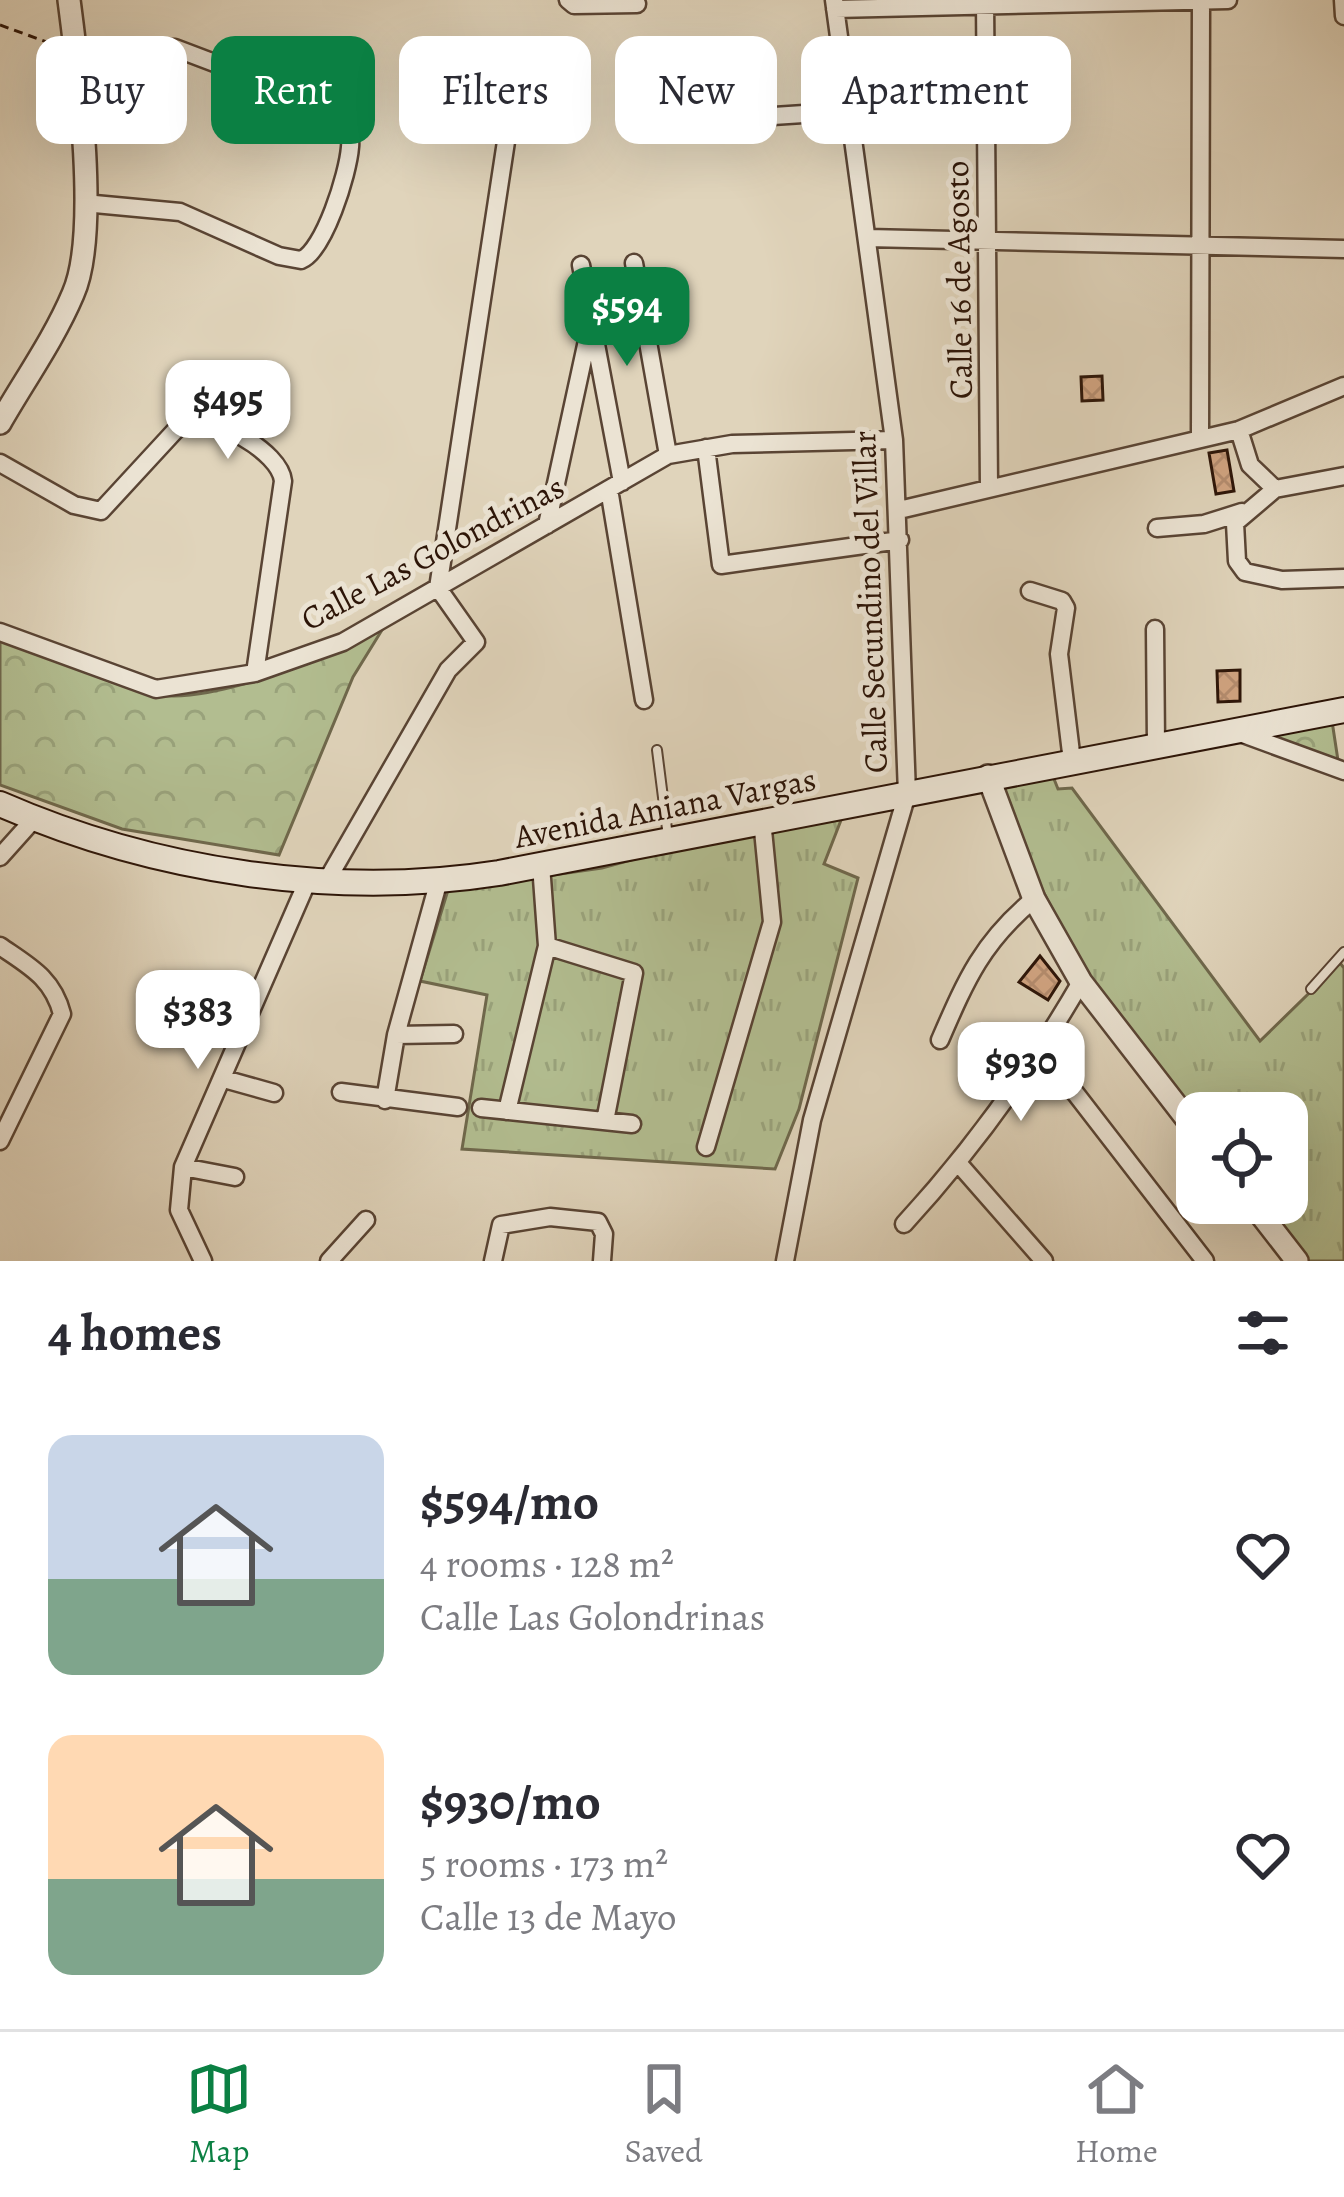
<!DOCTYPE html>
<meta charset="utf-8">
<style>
:root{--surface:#fff;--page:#f2f2f3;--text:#2b2b33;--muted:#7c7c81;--line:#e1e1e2;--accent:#0b8043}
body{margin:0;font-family:Alegreya,serif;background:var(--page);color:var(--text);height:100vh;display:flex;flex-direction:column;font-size:45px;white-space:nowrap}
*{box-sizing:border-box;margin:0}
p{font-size:39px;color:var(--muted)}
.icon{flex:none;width:66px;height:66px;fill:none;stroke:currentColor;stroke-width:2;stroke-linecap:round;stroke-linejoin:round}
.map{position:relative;height:1261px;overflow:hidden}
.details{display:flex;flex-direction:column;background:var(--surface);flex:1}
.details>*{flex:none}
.guide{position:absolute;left:36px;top:36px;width:1272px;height:108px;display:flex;gap:24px}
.buttons{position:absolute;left:1176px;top:1092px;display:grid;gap:24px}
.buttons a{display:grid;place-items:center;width:132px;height:132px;border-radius:24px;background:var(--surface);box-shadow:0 12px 48px #0002;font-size:60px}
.price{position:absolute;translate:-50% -102px;padding:0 27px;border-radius:24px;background:#fff;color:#222;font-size:39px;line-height:78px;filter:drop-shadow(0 3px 6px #0008)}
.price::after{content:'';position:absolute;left:50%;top:72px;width:36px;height:27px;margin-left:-18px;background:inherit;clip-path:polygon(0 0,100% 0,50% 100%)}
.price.on{background:var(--accent);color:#fff}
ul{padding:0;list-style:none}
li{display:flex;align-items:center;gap:36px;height:300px;padding:0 48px}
li span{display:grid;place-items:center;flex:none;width:336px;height:240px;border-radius:24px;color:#555}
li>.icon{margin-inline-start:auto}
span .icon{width:144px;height:144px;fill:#fffc;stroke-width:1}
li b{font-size:51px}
h2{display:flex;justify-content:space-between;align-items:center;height:144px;padding:0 48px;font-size:51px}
.tag{padding:0 42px;border-radius:24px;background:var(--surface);box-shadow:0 12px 48px #0002;font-size:42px;line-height:108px}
.tag.on{background:var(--accent);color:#fff}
.tab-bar{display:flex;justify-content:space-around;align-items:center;height:168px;border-top:3px solid var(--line);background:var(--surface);font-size:33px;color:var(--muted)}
.tab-bar a{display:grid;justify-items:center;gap:6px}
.tab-bar .on{color:var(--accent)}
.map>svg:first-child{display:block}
.grass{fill:url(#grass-tufts);stroke:#6f684c;stroke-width:3}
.park{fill:url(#park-crowns);stroke:#6f684c;stroke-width:3}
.building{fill:url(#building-cross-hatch);stroke:#2c1407;stroke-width:3}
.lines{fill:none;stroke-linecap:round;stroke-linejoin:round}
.service-casing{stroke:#594434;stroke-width:12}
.minor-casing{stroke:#594434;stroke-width:21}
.tertiary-casing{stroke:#594434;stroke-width:26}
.secondary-casing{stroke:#2c1407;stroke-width:28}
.path{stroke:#2c1407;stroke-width:3;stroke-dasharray:9 6;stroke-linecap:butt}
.service{stroke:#ebe3d3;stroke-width:8}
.minor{stroke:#ebe3d3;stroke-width:16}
.tertiary{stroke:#ebe3d3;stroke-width:21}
.secondary{stroke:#ebe3d3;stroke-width:24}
.labels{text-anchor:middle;stroke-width:10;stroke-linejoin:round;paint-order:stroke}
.street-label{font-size:33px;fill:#2c1407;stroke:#ebe3d3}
</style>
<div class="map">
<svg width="1344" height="1261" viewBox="0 0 1344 1261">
<defs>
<pattern id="grass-tufts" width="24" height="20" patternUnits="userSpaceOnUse" patternTransform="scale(3)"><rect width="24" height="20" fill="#b2bd90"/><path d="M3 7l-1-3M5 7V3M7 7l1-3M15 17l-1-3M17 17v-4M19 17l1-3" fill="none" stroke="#99a27b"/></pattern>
<pattern id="park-crowns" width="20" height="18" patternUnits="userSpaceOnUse" patternTransform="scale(3)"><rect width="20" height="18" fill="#b2bd90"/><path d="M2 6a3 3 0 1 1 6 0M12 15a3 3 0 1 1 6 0" fill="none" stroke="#99a27b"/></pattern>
<pattern id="building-cross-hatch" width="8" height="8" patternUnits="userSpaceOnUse" patternTransform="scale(3)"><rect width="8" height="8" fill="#d1a481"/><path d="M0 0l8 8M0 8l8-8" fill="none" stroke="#b48c6e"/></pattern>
</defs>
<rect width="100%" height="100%" fill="#e0d4bb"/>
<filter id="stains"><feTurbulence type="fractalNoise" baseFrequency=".00167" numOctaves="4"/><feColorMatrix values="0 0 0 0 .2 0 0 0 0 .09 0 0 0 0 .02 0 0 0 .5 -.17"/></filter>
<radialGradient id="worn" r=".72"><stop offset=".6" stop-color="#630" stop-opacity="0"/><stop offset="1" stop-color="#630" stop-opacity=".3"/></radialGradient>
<path class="grass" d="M 1052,774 L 1058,789 L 1072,788 L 1260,1041 L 1340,963 L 1344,968 L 1344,1261 L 1304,1261 L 1259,1203 L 1287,1203 L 1287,1113 L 1197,1113 L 1197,1122 L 1089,979 L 1027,861 L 996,783 Z
M 843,815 L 824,864 L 858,878 L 799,1109 L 775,1169 L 462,1149 L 487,995 L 420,981 L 448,890 L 602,868 L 743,829 Z"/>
<path class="park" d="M 382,630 L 353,677 L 279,855 L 122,829 L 0,785 L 0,636 C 41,651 120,690 159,695 C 214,703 332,656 382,630 Z
M 1332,721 L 1339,767 L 1240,731 Z"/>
<path class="building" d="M 1102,376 L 1103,400 L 1082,401 L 1081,377 Z
M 1227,450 L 1234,491 L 1216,494 L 1209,453 Z
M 1240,670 L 1240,701 L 1218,702 L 1217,671 Z
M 1040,956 L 1060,981 L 1048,1000 L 1019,982 Z"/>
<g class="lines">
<g class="service-casing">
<path id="service" d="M 657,750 L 668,837
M 1311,989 L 1344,952"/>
</g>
<g class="minor-casing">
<path id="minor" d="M 568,0 L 574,5 L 637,4
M 985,0 L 989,487
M 1343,0 L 1344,16
M 835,9 L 1228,0
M 75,47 L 175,48 L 328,106 C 339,117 352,130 350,147 C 348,174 324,251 301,260 L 279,256 L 180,212 L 84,203
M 682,122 L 849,111
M 868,238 L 1344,249
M 634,263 L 668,455
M 581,265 L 622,482
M 1239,430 L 1250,465 L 1275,489 L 1344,476
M 1200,438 L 1201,0
M 706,448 L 721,565 L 900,540
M 0,463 L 74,505 L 101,511 L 184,421 C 213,415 280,451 283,481 L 255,673
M 609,489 L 644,700
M 1275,489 L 1235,523 L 1237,561 L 1245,572 L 1282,580 L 1344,578
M 899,510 L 1239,430 L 1344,386
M 547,525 L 590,327
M 1157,528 L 1204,524 L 1242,512
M 1030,591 L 1062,601 L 1066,608 L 1059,654 L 1072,761
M 1155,629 L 1156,745
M 0,632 L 156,689 L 255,673 L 343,642 L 668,455 L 732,444 L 894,440
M 1240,733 L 1344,771
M 0,857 L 34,819
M 326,882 L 448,670 L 476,642 L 438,588 L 514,89
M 0,946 C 29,966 53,978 62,1014 L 0,1141
M 547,946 L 634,973 L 605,1121
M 396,1035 L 454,1034
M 940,1040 C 966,980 982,942 1034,899
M 1042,1050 L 1205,1261
M 224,1079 L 274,1093
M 341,1092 L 458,1107
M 385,1100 L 396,1035 L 439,880
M 481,1108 L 632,1124
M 507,1111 L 547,946 L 541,865
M 706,1147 L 772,922 L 762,820
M 959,1164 L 1044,1261
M 183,1167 L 235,1177
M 904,1224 C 973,1149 1030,1070 1081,982
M 203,1261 L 179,1210 L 183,1167 L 308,880
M 329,1261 L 366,1220
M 493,1261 L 501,1225 L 550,1217 L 598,1222 L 604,1234 L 602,1261
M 785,1261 L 812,1120 L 907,794 L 894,440 L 834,0"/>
</g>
<g class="tertiary-casing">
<path id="tertiary" d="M 0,423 C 24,381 54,339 73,294 C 100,234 78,69 69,0
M 988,776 L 1034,899 L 1081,982 L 1197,1132
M 1252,1203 L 1297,1261"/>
</g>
<g class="secondary-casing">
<path id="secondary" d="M 0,804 C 153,871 334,899 499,873 L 1344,710"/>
</g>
<path class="path" d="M 0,25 L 55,45"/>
<use href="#service" class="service"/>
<use href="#minor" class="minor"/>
<use href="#tertiary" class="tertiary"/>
<use href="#secondary" class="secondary"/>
</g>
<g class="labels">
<g class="street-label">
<text transform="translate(958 280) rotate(-91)" y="12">Calle 16 de Agosto</text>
<text transform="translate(432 552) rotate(-28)" y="12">Calle Las Golondrinas</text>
<text transform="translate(869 602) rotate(-92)" y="12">Calle Secundino del Villar</text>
<text transform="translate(665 807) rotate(-11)" y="12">Avenida Aniana Vargas</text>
</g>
</g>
<rect width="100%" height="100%" filter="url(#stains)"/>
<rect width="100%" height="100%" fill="url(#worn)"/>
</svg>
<div class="buttons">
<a><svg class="icon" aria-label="locate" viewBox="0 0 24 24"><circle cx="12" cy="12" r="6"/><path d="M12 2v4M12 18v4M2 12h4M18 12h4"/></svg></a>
</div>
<b class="price on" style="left:627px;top:369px">$594</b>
<b class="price" style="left:228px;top:462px">$495</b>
<b class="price" style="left:198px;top:1072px">$383</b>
<b class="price" style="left:1021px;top:1124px">$930</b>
<div class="guide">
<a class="tag">Buy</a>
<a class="tag on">Rent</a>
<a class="tag">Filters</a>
<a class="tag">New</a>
<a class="tag">Apartment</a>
</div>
</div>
<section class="details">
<h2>4 homes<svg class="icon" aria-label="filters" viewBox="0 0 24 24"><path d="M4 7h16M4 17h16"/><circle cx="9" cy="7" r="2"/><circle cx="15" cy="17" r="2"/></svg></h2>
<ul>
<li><span style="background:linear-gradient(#c9d6e8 60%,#7fa58c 0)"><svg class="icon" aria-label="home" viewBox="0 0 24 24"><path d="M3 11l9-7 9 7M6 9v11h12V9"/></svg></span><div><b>$594/mo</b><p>4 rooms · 128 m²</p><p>Calle Las Golondrinas</p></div><svg class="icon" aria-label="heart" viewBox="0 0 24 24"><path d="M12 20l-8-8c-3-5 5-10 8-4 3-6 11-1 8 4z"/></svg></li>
<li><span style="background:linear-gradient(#ffd9b3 60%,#7fa58c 0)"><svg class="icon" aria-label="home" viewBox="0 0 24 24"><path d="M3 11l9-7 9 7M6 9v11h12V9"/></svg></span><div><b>$930/mo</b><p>5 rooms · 173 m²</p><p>Calle 13 de Mayo</p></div><svg class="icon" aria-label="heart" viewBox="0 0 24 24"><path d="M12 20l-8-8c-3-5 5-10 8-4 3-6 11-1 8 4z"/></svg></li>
</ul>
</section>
<nav class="tab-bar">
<a class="on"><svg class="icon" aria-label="map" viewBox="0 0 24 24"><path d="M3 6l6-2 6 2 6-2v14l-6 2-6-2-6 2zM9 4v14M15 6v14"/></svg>Map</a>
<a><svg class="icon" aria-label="saved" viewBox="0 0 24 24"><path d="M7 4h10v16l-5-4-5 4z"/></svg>Saved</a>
<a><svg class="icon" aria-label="home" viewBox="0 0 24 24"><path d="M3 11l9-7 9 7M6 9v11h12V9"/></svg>Home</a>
</nav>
